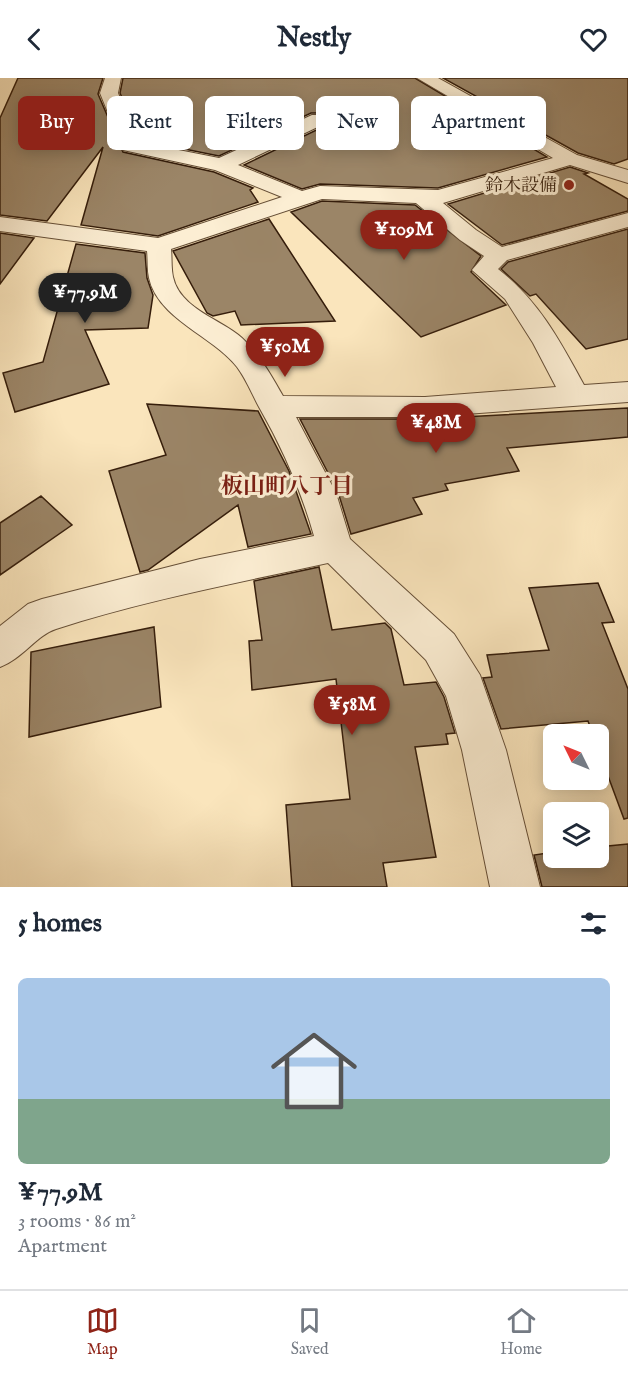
<!DOCTYPE html>
<meta charset="utf-8">
<style>
:root{--surface:#fff;--page:#f6f6f7;--text:#1f2937;--muted:#747a83;--line:#e0e1e3;--accent:#8f2418}
body{margin:0;font-family:"IM FELL English","Noto Serif JP",serif;background:var(--page);color:var(--text);height:100vh;display:flex;flex-direction:column;font-size:22px;white-space:nowrap}
*{box-sizing:border-box;margin:0}
p{font-size:20px;color:var(--muted)}
.icon{flex:none;width:33px;height:33px;fill:none;stroke:currentColor;stroke-width:2;stroke-linecap:round;stroke-linejoin:round}
.map{position:relative;height:809px;overflow:hidden}
.side{display:flex;flex-direction:column;background:var(--surface);flex:1}
.side>*{flex:none}
.hud{position:absolute;left:18px;top:18px;width:592px;height:54px;display:flex;gap:12px}
.needle{width:39px;rotate:313deg}
.tools{position:absolute;left:543px;top:646px;display:grid;gap:12px}
.tools a{display:grid;place-items:center;width:66px;height:66px;border-radius:9px;background:var(--surface);box-shadow:0 3px 15px #0003;font-size:30px}
.price{position:absolute;translate:-50% -51px;padding:0 14px;border-radius:21px;background:var(--accent);color:#fff;font-size:20px;line-height:39px;filter:drop-shadow(0 2px 3px #0008)}
.price::after{content:'';position:absolute;left:50%;top:36px;width:18px;height:14px;margin-left:-9px;background:inherit;clip-path:polygon(0 0,100% 0,50% 100%)}
.price.active{background:#222;color:#fff}
ul{padding:0;list-style:none}
li{display:grid;align-content:center;gap:12px;height:318px;padding:0 18px}
li+li{border-top:2px solid var(--line)}
li span{display:grid;place-items:center;height:186px;border-radius:9px;color:#555}
li>.icon{margin-inline-start:auto}
span .icon{width:108px;height:108px;fill:#fffc;stroke-width:1}
li b{font-size:26px}
h2{display:flex;justify-content:space-between;align-items:center;height:72px;padding:0 18px;font-size:26px}
.tag{padding:0 21px;border-radius:9px;background:var(--surface);box-shadow:0 3px 15px #0003;font-size:21px;line-height:54px}
.tag.active{background:var(--accent);color:#fff}
header{display:flex;justify-content:space-between;align-items:center;height:78px;padding:0 18px;background:var(--surface);font-size:27px;font-weight:800}
.tab-bar{display:flex;justify-content:space-around;align-items:center;height:84px;border-top:2px solid var(--line);background:var(--surface);font-size:16px;color:var(--muted)}
.tab-bar a{display:grid;justify-items:center;gap:3px}
.tab-bar .active{color:var(--accent)}
.map>svg:first-child{display:block}
.building{fill:#9b8567;stroke:#351d0b;stroke-width:1.5}
.lines{fill:none;stroke-linecap:round;stroke-linejoin:round}
.minor-casing{stroke:#664f37;stroke-width:2}
.minor{fill:#fceed3;fill-rule:evenodd}
.poi-dot{fill:#8f2418;stroke:#fceed3;stroke-width:2}
.labels{text-anchor:middle;stroke-width:6;stroke-linejoin:round;paint-order:stroke}
.far-poi-label{font-size:18px;fill:#351d0b;stroke:#fceed3;text-anchor:end}
.neighbourhood-label{font-size:22px;font-weight:bold;fill:#7a1f14;stroke:#fceed3}
</style>
<header><svg class="icon" aria-label="back" viewBox="0 0 24 24"><path d="M15 5l-7 7 7 7"/></svg>Nestly<svg class="icon" aria-label="heart" viewBox="0 0 24 24"><path d="M12 20l-8-8c-3-5 5-10 8-4 3-6 11-1 8 4z"/></svg></header>
<div class="map">
<svg width="628" height="809" viewBox="0 0 628 809">
<rect width="100%" height="100%" fill="#fae5bc"/>
<filter id="stains"><feTurbulence type="fractalNoise" baseFrequency=".00333" numOctaves="4"/><feColorMatrix values="0 0 0 0 .2 0 0 0 0 .09 0 0 0 0 .02 0 0 0 .5 -.17"/></filter>
<radialGradient id="worn" r=".72"><stop offset=".6" stop-color="#630" stop-opacity="0"/><stop offset="1" stop-color="#630" stop-opacity=".3"/></radialGradient>
<path class="building" d="M 18,0 L 103,0 L 98,16 L 123,74 L 214,94 L 253,110 L 250,112 L 258,124 L 158,158 L 81,147 L 103,69 L 47,143 L 0,137 L 0,40 Z
M 123,0 L 415,0 L 547,79 L 438,110 L 320,106 L 302,111 L 244,87 L 327,47 L 330,40 L 326,35 L 311,35 L 219,78 L 140,62 L 120,15 Z
M 443,0 L 628,0 L 628,81 L 614,86 L 578,75 Z
M 570,89 L 588,95 L 584,96 L 628,121 L 628,133 L 502,167 L 448,126 Z
M 322,123 L 415,127 L 481,178 L 471,194 L 506,227 L 421,259 L 291,134 Z
M 269,141 L 335,243 L 241,247 L 235,233 L 213,238 L 207,235 L 173,173 Z
M 628,151 L 628,261 L 586,271 L 536,216 L 530,218 L 501,191 L 508,184 Z
M 0,155 L 34,160 L 0,206 Z
M 76,166 L 145,175 L 147,200 L 153,217 L 148,250 L 85,252 L 109,306 L 15,334 L 3,295 L 43,284 Z
M 147,326 L 258,333 L 289,393 L 311,456 L 248,469 L 238,427 L 148,492 L 140,494 L 109,393 L 166,377 Z
M 628,330 L 628,359 L 507,370 L 519,393 L 445,406 L 448,412 L 413,420 L 422,436 L 351,456 L 338,414 L 300,341 L 425,341 Z
M 41,418 L 72,447 L 0,497 L 0,445 Z
M 319,489 L 332,552 L 385,545 L 391,551 L 404,607 L 436,604 L 444,619 L 455,655 L 446,656 L 448,666 L 415,669 L 436,779 L 383,785 L 387,809 L 292,809 L 286,727 L 350,721 L 336,601 L 252,612 L 249,563 L 262,562 L 254,503 Z
M 598,505 L 614,544 L 602,545 L 628,611 L 628,740 L 624,741 L 598,671 L 598,657 L 593,657 L 588,643 L 501,651 L 483,600 L 492,599 L 487,577 L 549,572 L 529,510 Z
M 154,549 L 161,629 L 29,659 L 31,574 Z
M 628,766 L 628,809 L 542,809 L 534,777 L 554,774 L 554,780 L 598,780 L 598,769 Z"/>
<g class="lines">
<g class="minor-casing">
<path id="minor" d="M 105,0 L 121,0 L 118,15 L 138,64 L 219,80 L 312,37 L 326,37 L 328,41 L 326,45 L 238,87 L 302,113 L 320,108 L 438,112 L 553,80 L 417,0 L 438,0 L 577,77 L 628,92 L 628,105 L 570,87 L 443,125 L 476,152 L 502,169 L 628,135 L 628,149 L 507,182 L 498,191 C 539,223 560,263 584,307 L 628,304 L 628,324 L 425,339 L 296,339 L 336,415 L 350,461 L 454,556 L 480,597 L 506,672 L 540,809 L 490,809 L 462,672 L 446,618 L 426,582 L 328,485 C 237,505 145,522 56,551 C 37,557 22,581 0,589 L 0,548 L 28,526 L 42,521 L 200,481 L 314,458 C 301,412 283,371 259,329 C 252,316 246,301 237,289 C 213,258 158,241 149,200 C 147,191 148,181 147,173 L 0,153 L 0,139 L 158,160 L 282,119 L 215,92 L 123,72 L 100,15 ZM 322,121 L 416,125 L 460,162 L 484,178 L 472,192 L 505,221 L 533,265 L 556,309 L 425,319 L 283,318 C 271,297 260,277 242,260 C 221,241 180,231 173,199 C 171,190 172,180 171,171 Z"/>
</g>
<use href="#minor" class="minor"/>
</g>
<circle class="poi-dot" cx="569" cy="107" r="6"/>
<g class="labels">
<g class="far-poi-label">
<text x="557" y="113">鈴木設備</text>
</g>
<g class="neighbourhood-label">
<text x="287" y="415">板山町八丁目</text>
</g>
</g>
<rect width="100%" height="100%" filter="url(#stains)"/>
<rect width="100%" height="100%" fill="url(#worn)"/>
</svg>
<div class="tools">
<a><svg class="needle" viewBox="-14 -14 28 28"><path d="M0-13l5 13h-10z" fill="#e53935"/><path d="M0 13l5-13h-10z" fill="#747a83"/></svg></a>
<a><svg class="icon" aria-label="layers" viewBox="0 0 24 24"><path d="M12 4l9 5-9 5-9-5zM3 14l9 5 9-5"/></svg></a>
</div>
<b class="price" style="left:404px;top:183px">¥109M</b>
<b class="price active" style="left:85px;top:246px">¥77.9M</b>
<b class="price" style="left:285px;top:300px">¥50M</b>
<b class="price" style="left:436px;top:376px">¥48M</b>
<b class="price" style="left:352px;top:658px">¥58M</b>
<div class="hud">
<a class="tag active">Buy</a>
<a class="tag">Rent</a>
<a class="tag">Filters</a>
<a class="tag">New</a>
<a class="tag">Apartment</a>
</div>
</div>
<section class="side">
<h2>5 homes<svg class="icon" aria-label="filters" viewBox="0 0 24 24"><path d="M4 7h16M4 17h16"/><circle cx="9" cy="7" r="2"/><circle cx="15" cy="17" r="2"/></svg></h2>
<ul>
<li><span style="background:linear-gradient(#a9c7e8 65%,#7fa58c 0)"><svg class="icon" aria-label="home" viewBox="0 0 24 24"><path d="M3 11l9-7 9 7M6 9v11h12V9"/></svg></span><div><b>¥77.9M</b><p>3 rooms · 86 m²</p><p>Apartment</p></div></li>
</ul>
</section>
<nav class="tab-bar">
<a class="active"><svg class="icon" aria-label="map" viewBox="0 0 24 24"><path d="M3 6l6-2 6 2 6-2v14l-6 2-6-2-6 2zM9 4v14M15 6v14"/></svg>Map</a>
<a><svg class="icon" aria-label="saved" viewBox="0 0 24 24"><path d="M7 4h10v16l-5-4-5 4z"/></svg>Saved</a>
<a><svg class="icon" aria-label="home" viewBox="0 0 24 24"><path d="M3 11l9-7 9 7M6 9v11h12V9"/></svg>Home</a>
</nav>
